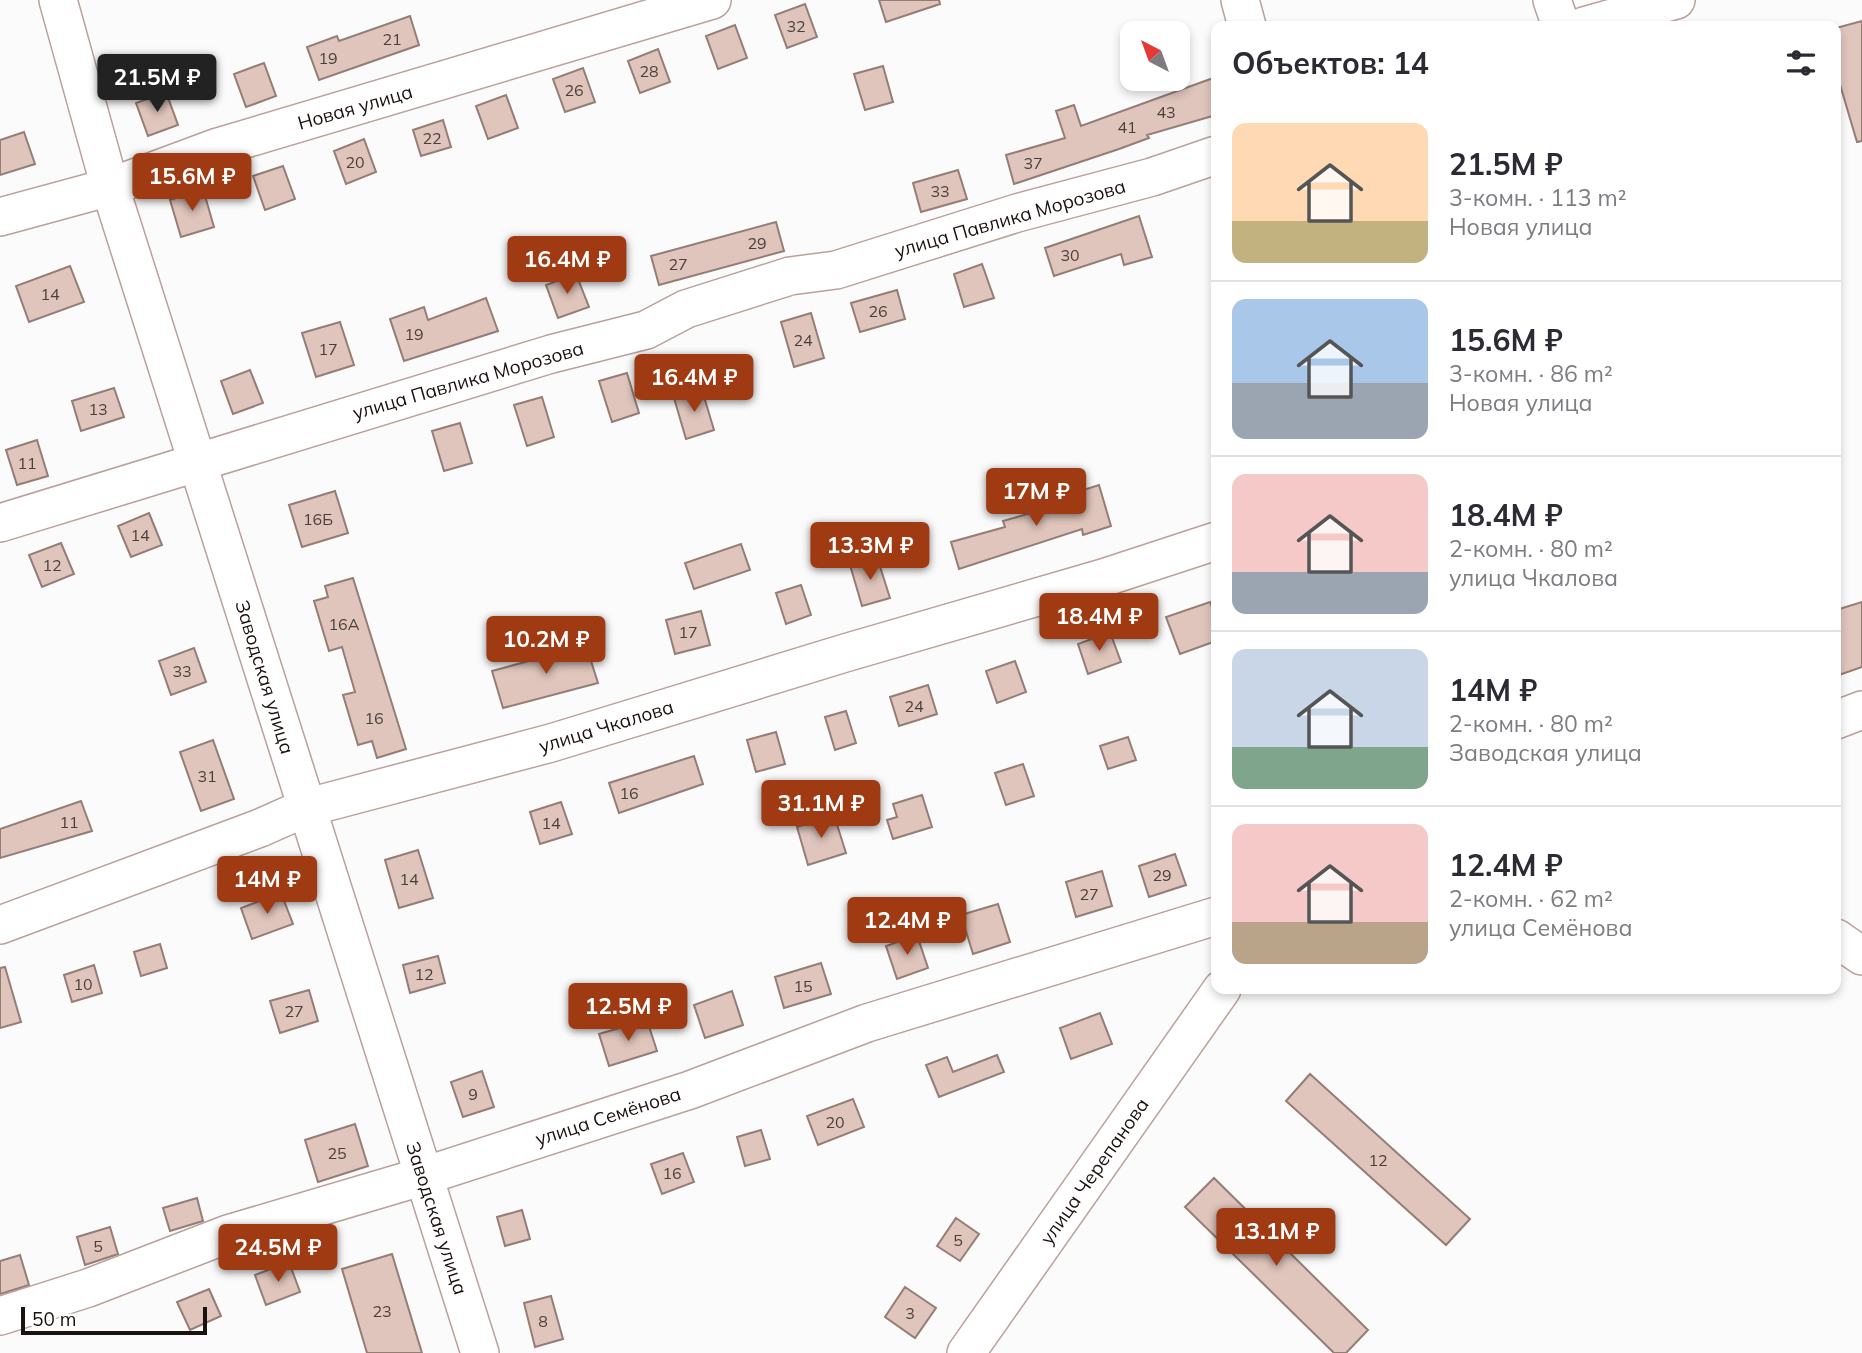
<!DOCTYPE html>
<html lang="ru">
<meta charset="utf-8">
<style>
:root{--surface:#fff;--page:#f7f7f7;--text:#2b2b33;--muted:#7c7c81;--line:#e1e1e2;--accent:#a03a12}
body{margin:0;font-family:Mulish,sans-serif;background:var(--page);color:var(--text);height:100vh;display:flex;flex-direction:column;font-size:26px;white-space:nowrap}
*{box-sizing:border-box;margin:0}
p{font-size:23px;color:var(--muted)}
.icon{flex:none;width:38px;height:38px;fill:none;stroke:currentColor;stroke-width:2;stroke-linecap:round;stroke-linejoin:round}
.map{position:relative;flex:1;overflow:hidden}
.sheet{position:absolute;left:1211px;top:21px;width:630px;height:973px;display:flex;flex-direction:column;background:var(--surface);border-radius:14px;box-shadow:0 4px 10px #0003}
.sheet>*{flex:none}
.needle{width:46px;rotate:319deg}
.tools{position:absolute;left:1120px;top:21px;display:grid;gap:14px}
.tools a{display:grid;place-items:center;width:70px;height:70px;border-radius:14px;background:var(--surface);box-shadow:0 4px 10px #0003;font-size:35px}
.scale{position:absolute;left:21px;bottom:18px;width:186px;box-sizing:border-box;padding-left:7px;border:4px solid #1b120f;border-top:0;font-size:19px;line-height:24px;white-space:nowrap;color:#1b120f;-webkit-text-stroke:5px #fff;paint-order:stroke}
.price{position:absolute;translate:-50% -60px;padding:0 16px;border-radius:7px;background:var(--accent);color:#fff;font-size:23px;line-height:46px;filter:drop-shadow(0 2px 4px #0008)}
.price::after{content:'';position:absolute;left:50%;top:42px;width:21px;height:16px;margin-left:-10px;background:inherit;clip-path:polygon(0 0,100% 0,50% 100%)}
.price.current{background:#222;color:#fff}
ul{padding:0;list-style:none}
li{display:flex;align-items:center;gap:21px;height:175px;padding:0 21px}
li+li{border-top:2px solid var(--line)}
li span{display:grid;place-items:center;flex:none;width:196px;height:140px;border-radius:14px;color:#555}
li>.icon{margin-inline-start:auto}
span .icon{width:84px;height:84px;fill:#fffc;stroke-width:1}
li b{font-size:30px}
h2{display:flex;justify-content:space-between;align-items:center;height:84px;padding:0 21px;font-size:30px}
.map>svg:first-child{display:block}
.building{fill:#dfc5bc;stroke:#957d75;stroke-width:2}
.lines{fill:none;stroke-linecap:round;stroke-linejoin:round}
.minor-casing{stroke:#baa199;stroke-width:40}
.minor{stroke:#fff;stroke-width:37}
.labels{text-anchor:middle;stroke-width:5;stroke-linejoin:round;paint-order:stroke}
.number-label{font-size:16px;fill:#4c3f3a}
.street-label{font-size:19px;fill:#1b120f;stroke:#fff}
</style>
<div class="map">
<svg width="1862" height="1353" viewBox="0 0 1862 1353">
<rect width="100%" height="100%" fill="#fbfbfb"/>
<path class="building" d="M 879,0 L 939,0 L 940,4 L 886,22 Z
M 805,4 L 817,37 L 787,48 L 775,15 Z
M 410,16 L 419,45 L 319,80 L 307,47 L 337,36 L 339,41 Z
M 1862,21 L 1862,141 L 1857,142 L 1836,71 L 1836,28 Z
M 735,25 L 747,58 L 718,69 L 706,36 Z
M 658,49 L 670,82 L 640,93 L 628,61 Z
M 264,63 L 276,96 L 246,107 L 234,74 Z
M 883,66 L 893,102 L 865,110 L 854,74 Z
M 583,68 L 595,102 L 565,112 L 553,79 Z
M 1216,77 L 1216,115 L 1147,135 L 1149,138 L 1119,149 L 1014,184 L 1006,155 L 1065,138 L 1056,111 L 1074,105 L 1081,126 Z
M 166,92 L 178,125 L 148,136 L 136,103 Z
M 506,95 L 518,128 L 488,139 L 476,106 Z
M 443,120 L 451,147 L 421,156 L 413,130 Z
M 24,132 L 35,164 L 0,175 L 0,140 Z
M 364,139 L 376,172 L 346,184 L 334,151 Z
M 283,166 L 295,199 L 265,210 L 253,176 Z
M 958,170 L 967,199 L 921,212 L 913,183 Z
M 203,189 L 214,227 L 181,237 L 170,200 Z
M 1139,216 L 1152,257 L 1124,265 L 1121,254 L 1054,276 L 1045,248 Z
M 776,222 L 784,251 L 659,285 L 651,256 Z
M 982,264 L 994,298 L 964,307 L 954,274 Z
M 70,266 L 84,302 L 29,322 L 16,286 Z
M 576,274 L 589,307 L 558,318 L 546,285 Z
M 897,290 L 905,319 L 860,332 L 851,303 Z
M 486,298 L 498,331 L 404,361 L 390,319 L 424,307 L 428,320 Z
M 811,313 L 824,358 L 794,367 L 781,322 Z
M 340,322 L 354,365 L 316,377 L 302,333 Z
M 250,370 L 263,403 L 233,414 L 221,381 Z
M 627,373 L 639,413 L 612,422 L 599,381 Z
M 114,388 L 124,417 L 81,431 L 72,401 Z
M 702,390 L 714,430 L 686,439 L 674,398 Z
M 542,397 L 554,437 L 527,446 L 514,405 Z
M 460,423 L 472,463 L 444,471 L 432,431 Z
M 37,440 L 48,476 L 17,485 L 6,450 Z
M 1099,485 L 1111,526 L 1083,535 L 1082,529 L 959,569 L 951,542 L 1005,527 L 1003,521 L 1073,501 L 1071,494 Z
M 335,491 L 348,533 L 302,547 L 289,505 Z
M 149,513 L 162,545 L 131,557 L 118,526 Z
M 61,543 L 74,574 L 42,587 L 29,555 Z
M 741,544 L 750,570 L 694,589 L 685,563 Z
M 877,557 L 890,598 L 862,606 L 850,565 Z
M 353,578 L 406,749 L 377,758 L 372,741 L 358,745 L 343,695 L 355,692 L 342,647 L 329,651 L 314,601 L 328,597 L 325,586 Z
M 801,585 L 811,615 L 786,624 L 776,593 Z
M 1210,602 L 1216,619 L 1216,641 L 1180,654 L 1166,617 Z
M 1862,602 L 1862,667 L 1836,676 L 1836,610 Z
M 701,611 L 710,645 L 675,654 L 666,620 Z
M 1110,632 L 1121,662 L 1088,674 L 1078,644 Z
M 585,642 L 598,683 L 503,708 L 492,671 L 558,653 L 558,651 Z
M 194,648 L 206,682 L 171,695 L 159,661 Z
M 1015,661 L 1026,692 L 997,703 L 986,671 Z
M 928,685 L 937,714 L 899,726 L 890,697 Z
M 846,711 L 856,743 L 835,750 L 825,717 Z
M 776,732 L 785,764 L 756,772 L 747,740 Z
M 1128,737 L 1136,760 L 1108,769 L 1100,746 Z
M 213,740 L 234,799 L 201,811 L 180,752 Z
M 694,756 L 703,784 L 619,813 L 609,783 Z
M 1023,764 L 1034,796 L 1006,805 L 995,773 Z
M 922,795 L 932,827 L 893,839 L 887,820 L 897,817 L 893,804 Z
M 81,801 L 92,831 L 0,858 L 0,829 Z
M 561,802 L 572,834 L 540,844 L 530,812 Z
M 834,815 L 846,853 L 808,865 L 797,827 Z
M 418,850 L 433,898 L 399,908 L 385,860 Z
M 1175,854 L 1186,885 L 1149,897 L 1139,866 Z
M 1102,871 L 1112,906 L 1076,917 L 1066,882 Z
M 281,893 L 293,924 L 252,939 L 241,908 Z
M 998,904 L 1010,942 L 973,954 L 961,915 Z
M 917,935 L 928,968 L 897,979 L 886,946 Z
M 160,944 L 167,968 L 141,976 L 134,952 Z
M 438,956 L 445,983 L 410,993 L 403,965 Z
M 821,963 L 831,994 L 784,1008 L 775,977 Z
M 94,965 L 102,993 L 72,1002 L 64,975 Z
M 5,967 L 21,1022 L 0,1028 L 0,968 Z
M 309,990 L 318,1021 L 280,1033 L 270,1001 Z
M 732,991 L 743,1025 L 705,1038 L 694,1005 Z
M 1100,1013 L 1112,1044 L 1071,1059 L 1060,1028 Z
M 647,1020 L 657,1051 L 609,1066 L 599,1034 Z
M 997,1055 L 1004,1072 L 939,1097 L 926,1065 L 947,1057 L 953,1072 Z
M 482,1071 L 494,1107 L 463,1117 L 451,1082 Z
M 1310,1074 L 1470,1219 L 1446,1245 L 1286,1101 Z
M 853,1099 L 864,1127 L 818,1145 L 807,1116 Z
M 355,1124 L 368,1166 L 318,1182 L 305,1140 Z
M 761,1130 L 770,1159 L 745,1166 L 737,1137 Z
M 683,1153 L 694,1182 L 662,1194 L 651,1164 Z
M 1214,1178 L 1368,1330 L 1346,1353 L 1334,1353 L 1185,1207 Z
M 197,1198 L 203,1221 L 170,1231 L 163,1208 Z
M 522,1210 L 530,1239 L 505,1246 L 497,1217 Z
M 956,1218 L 979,1234 L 960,1261 L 937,1246 Z
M 110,1227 L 118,1254 L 85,1265 L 77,1237 Z
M 392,1254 L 422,1353 L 367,1353 L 342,1269 Z
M 20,1255 L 29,1285 L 0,1294 L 0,1261 Z
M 289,1262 L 300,1292 L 266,1305 L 255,1275 Z
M 905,1287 L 936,1308 L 915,1338 L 885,1317 Z
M 209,1289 L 221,1316 L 190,1330 L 177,1302 Z
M 551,1296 L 563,1339 L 535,1347 L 524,1303 Z"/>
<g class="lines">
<g class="minor-casing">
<path id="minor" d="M 58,0 L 110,187 L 480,1353
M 1240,0 L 1247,26
M 1552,0 L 1561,26
M 1584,26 L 1676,0
M 0,217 L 110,187 L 215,148 L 712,0
M 0,523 L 551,354 L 646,330 L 686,309 L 790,276 L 836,270 L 1017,213 L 1152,177 L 1216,155
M 1836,720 L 1862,710
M 0,925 L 260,828 L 305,808 L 551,743 L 845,653 L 1103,578 L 1216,541
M 1836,938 L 1862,956
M 0,1316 L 88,1288 L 228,1234 L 424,1176 L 690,1090 L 867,1023 L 1216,916
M 966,1353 L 1222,989"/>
</g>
<use href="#minor" class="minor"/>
</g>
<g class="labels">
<g class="number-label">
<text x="796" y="32">32</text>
<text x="392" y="45">21</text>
<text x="328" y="64">19</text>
<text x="649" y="77">28</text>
<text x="574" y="96">26</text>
<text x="1166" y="118">43</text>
<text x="1127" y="133">41</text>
<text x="432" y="144">22</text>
<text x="355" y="168">20</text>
<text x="1033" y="169">37</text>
<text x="940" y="197">33</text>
<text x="757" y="249">29</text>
<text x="1070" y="261">30</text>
<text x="678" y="270">27</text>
<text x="50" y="300">14</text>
<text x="878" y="317">26</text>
<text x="414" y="340">19</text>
<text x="803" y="346">24</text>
<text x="328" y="355">17</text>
<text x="98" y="415">13</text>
<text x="27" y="469">11</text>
<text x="318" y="525">16Б</text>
<text x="140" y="541">14</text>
<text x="52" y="571">12</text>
<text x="344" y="630">16А</text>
<text x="688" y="638">17</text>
<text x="182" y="677">33</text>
<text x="914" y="712">24</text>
<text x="374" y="724">16</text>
<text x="207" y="782">31</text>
<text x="629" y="799">16</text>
<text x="69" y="828">11</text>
<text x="551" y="829">14</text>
<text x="1162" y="881">29</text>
<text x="409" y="885">14</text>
<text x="1089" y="900">27</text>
<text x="424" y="980">12</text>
<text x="83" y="990">10</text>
<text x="803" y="992">15</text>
<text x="294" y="1017">27</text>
<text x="473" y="1100">9</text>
<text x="835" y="1128">20</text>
<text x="337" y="1159">25</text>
<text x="1378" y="1166">12</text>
<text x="672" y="1179">16</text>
<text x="958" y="1246">5</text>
<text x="98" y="1252">5</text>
<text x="382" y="1317">23</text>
<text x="910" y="1319">3</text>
<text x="543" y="1327">8</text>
</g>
<g class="street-label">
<text transform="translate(355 107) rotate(-16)" y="7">Новая улица</text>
<text transform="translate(1010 218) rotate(-16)" y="7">улица Павлика Морозова</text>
<text transform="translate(468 380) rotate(-16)" y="7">улица Павлика Морозова</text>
<text transform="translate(265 677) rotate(73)" y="7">Заводская улица</text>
<text transform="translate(606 726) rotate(-17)" y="7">улица Чкалова</text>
<text transform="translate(608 1116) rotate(-18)" y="7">улица Семёнова</text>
<text transform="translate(1094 1171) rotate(-55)" y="7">улица Черепанова</text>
<text transform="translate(437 1218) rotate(72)" y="7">Заводская улица</text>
</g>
</g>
</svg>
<div class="tools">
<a><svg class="needle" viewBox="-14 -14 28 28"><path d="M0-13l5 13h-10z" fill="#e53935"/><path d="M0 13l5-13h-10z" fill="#7c7c81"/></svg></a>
</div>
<div class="scale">50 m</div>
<b class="price current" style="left:157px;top:114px">21.5M ₽</b>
<b class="price" style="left:192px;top:213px">15.6M ₽</b>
<b class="price" style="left:567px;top:296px">16.4M ₽</b>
<b class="price" style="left:694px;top:414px">16.4M ₽</b>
<b class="price" style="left:1036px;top:528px">17M ₽</b>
<b class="price" style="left:870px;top:582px">13.3M ₽</b>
<b class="price" style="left:1099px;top:653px">18.4M ₽</b>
<b class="price" style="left:546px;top:676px">10.2M ₽</b>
<b class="price" style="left:821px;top:840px">31.1M ₽</b>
<b class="price" style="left:267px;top:916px">14M ₽</b>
<b class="price" style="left:907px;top:957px">12.4M ₽</b>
<b class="price" style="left:628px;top:1043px">12.5M ₽</b>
<b class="price" style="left:1276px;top:1268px">13.1M ₽</b>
<b class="price" style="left:278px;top:1284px">24.5M ₽</b>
<section class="sheet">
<h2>Объектов: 14<svg class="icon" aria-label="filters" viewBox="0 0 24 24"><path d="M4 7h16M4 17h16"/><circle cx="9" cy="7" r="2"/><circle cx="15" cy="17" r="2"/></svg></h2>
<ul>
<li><span style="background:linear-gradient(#ffd9b3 70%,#c2b280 0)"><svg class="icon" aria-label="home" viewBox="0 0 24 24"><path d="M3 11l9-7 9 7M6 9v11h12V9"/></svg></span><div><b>21.5M ₽</b><p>3-комн. · 113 m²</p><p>Новая улица</p></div></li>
<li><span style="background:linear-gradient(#a9c7e8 60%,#9aa5b1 0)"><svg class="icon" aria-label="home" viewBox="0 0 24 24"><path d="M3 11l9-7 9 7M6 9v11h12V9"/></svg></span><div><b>15.6M ₽</b><p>3-комн. · 86 m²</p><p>Новая улица</p></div></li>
<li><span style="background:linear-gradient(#f6c9c9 70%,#9aa5b1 0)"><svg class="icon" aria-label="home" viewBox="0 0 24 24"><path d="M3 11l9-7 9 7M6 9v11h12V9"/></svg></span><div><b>18.4M ₽</b><p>2-комн. · 80 m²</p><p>улица Чкалова</p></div></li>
<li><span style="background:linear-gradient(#c9d6e8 70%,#7fa58c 0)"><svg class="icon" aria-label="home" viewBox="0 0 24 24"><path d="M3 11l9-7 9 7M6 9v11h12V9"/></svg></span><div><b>14M ₽</b><p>2-комн. · 80 m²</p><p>Заводская улица</p></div></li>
<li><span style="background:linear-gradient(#f6c9c9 70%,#b9a48a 0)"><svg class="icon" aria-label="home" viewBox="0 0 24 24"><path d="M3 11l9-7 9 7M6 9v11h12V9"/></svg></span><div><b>12.4M ₽</b><p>2-комн. · 62 m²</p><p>улица Семёнова</p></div></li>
</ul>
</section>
</div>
